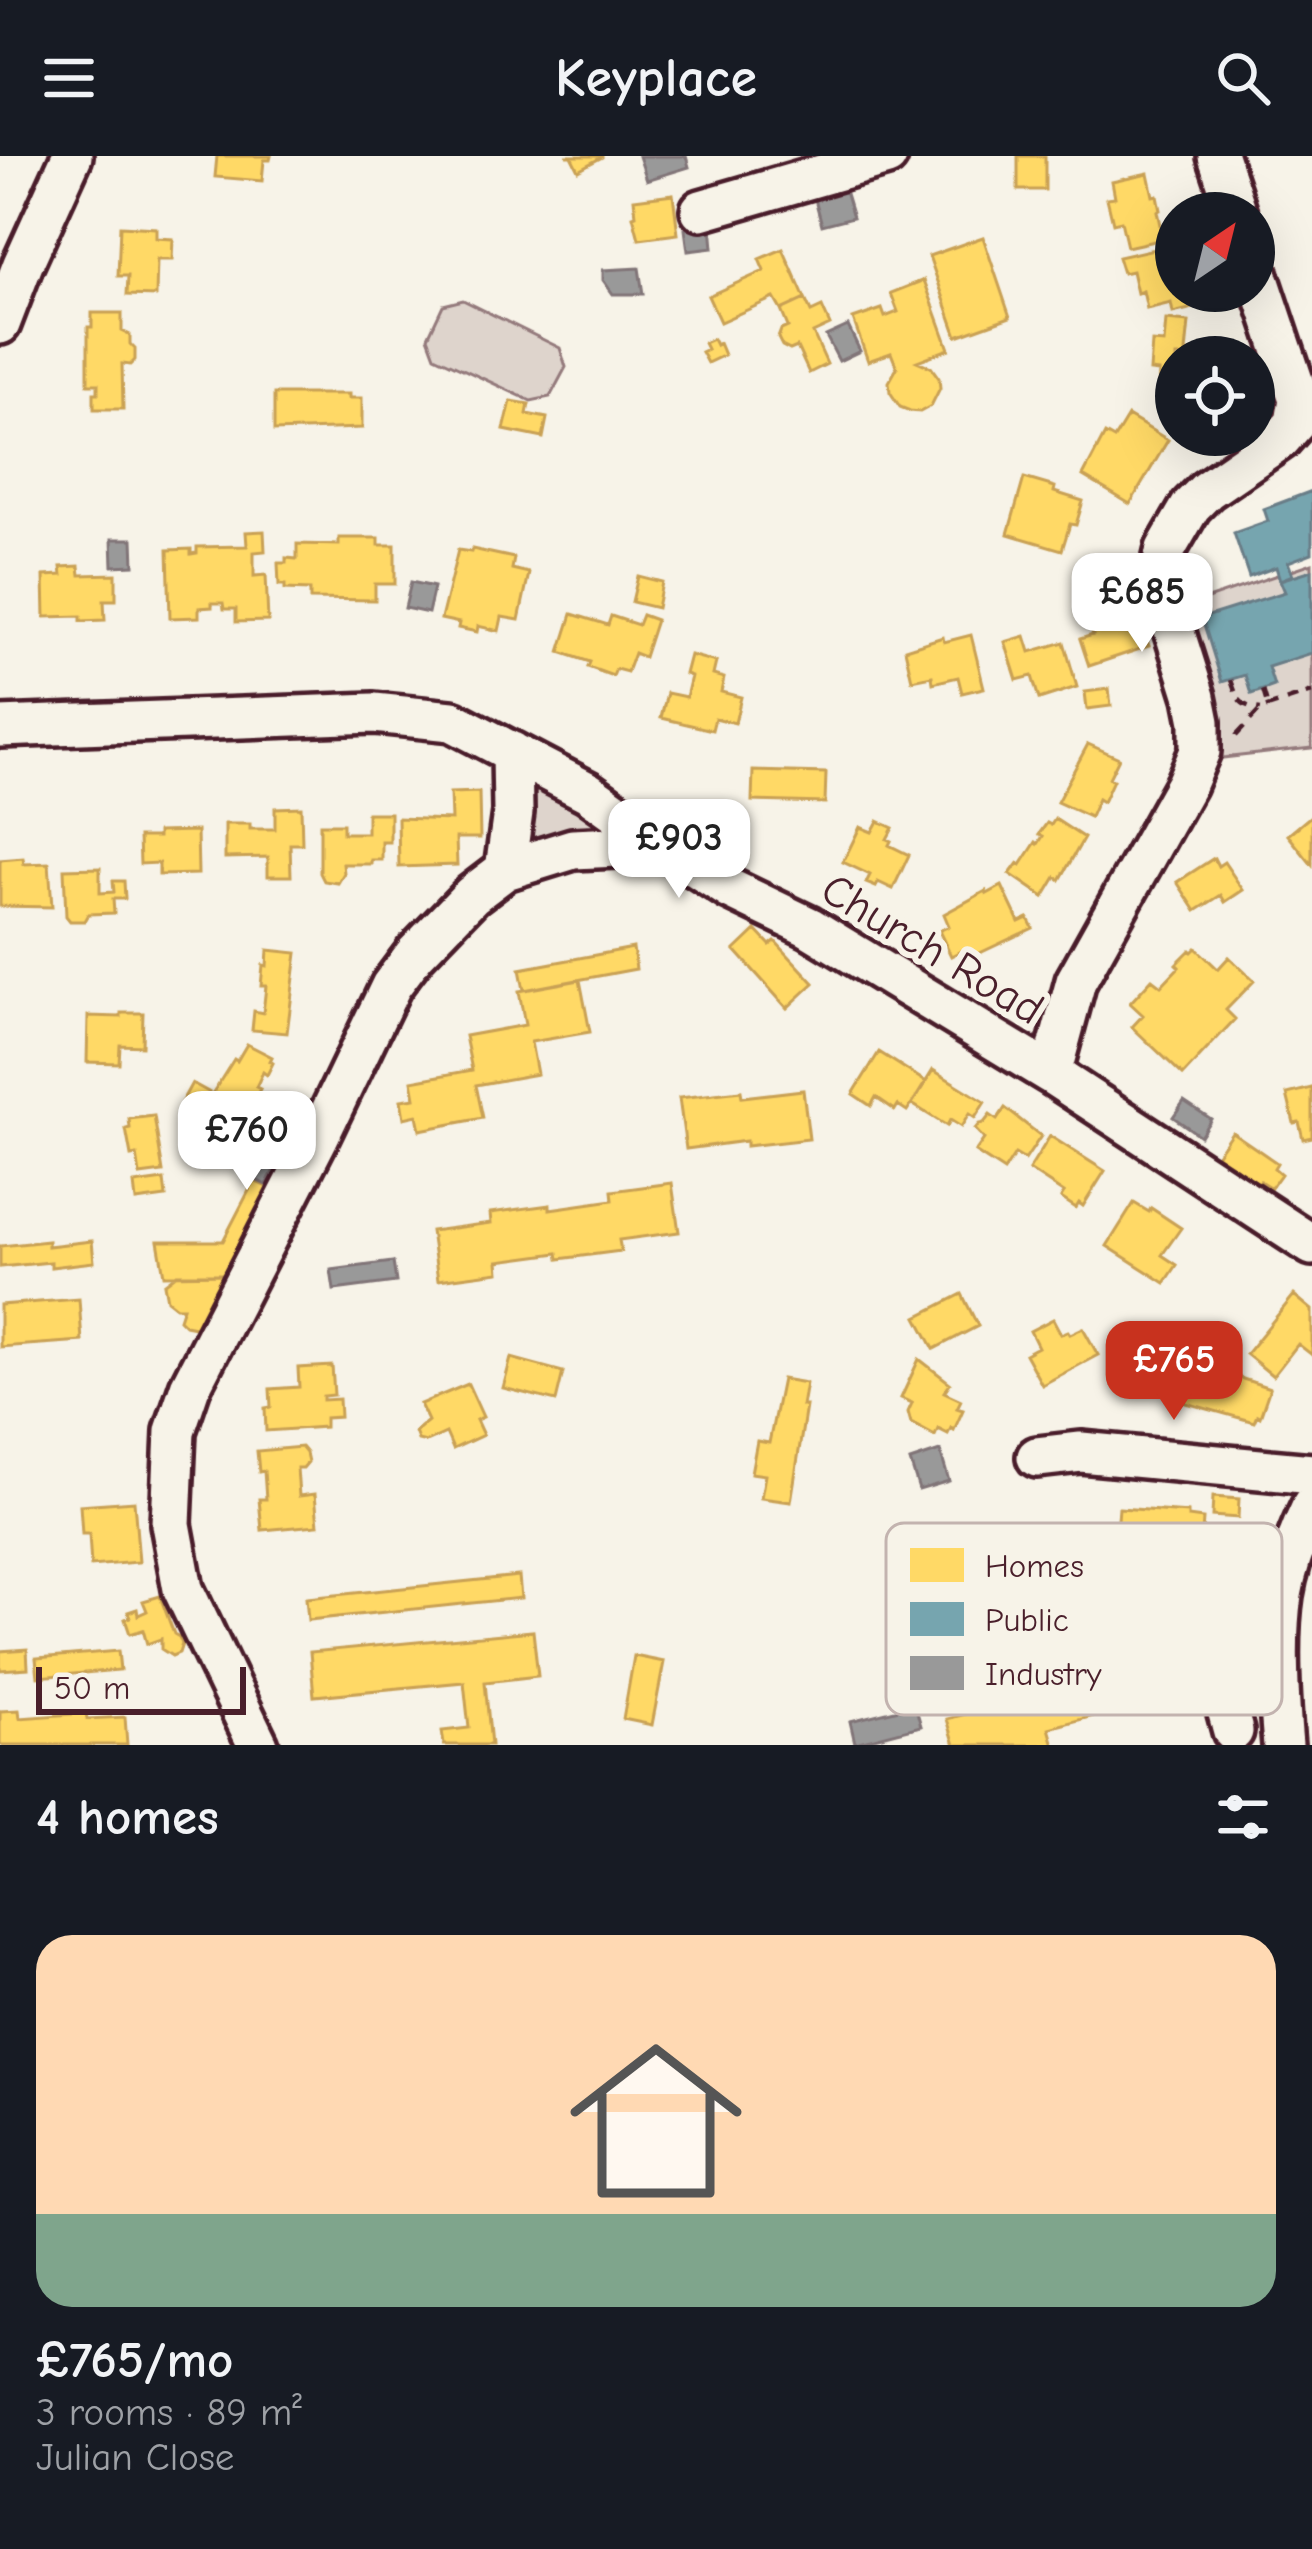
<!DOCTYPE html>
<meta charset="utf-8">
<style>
:root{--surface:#171b24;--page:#20242c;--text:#f1f3f6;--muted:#9ea1a6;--accent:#c8321e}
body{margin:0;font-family:"Comic Neue",sans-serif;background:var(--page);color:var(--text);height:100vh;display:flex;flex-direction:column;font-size:45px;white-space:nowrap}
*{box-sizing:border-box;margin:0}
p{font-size:39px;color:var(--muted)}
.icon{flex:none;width:66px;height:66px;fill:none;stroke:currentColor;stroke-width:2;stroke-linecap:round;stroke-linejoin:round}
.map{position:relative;height:1589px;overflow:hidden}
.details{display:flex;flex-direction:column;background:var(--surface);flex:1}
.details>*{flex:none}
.needle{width:78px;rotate:35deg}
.buttons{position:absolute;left:1155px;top:36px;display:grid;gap:24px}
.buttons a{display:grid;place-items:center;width:120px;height:120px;border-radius:50%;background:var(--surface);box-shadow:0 12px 48px #0002;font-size:60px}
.scale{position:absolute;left:36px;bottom:30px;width:210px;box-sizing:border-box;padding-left:12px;border:6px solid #4a1f2b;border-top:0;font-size:33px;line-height:42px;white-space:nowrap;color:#4a1f2b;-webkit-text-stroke:9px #f7f3e8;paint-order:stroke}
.price{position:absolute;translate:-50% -102px;padding:0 27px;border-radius:24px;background:#fff;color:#222;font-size:39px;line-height:78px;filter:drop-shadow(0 3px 6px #0008)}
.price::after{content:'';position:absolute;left:50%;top:72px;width:36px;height:27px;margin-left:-18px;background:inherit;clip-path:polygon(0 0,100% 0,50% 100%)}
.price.active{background:var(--accent);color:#fff}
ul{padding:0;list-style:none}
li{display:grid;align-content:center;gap:24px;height:636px;padding:0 36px}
li span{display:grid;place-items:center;height:372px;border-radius:36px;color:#555}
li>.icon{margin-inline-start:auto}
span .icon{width:216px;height:216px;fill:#fffc;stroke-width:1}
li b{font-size:51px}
h2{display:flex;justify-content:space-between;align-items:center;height:144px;padding:0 36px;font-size:51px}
header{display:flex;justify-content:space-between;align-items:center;height:156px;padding:0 36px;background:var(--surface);font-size:54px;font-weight:700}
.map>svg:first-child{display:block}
.green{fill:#ded4cc;stroke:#947a7c;stroke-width:3}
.homes{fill:#ffd966;stroke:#c9a154;stroke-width:3}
.public{fill:#76a5af;stroke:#697d87;stroke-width:3}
.industry{fill:#999;stroke:#817478;stroke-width:3}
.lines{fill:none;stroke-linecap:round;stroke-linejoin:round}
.minor-casing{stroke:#4a1f2b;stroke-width:48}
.path{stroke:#4a1f2b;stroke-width:4.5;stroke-dasharray:12 9;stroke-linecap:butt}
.minor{stroke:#f7f3e8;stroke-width:39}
.labels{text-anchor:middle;stroke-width:12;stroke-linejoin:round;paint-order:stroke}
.street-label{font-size:45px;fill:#4a1f2b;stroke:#f7f3e8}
.key{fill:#f7f3e8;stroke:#c3b3af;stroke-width:3}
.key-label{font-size:33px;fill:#4a1f2b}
</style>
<header><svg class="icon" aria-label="menu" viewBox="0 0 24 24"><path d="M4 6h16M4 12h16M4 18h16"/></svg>Keyplace<svg class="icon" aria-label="search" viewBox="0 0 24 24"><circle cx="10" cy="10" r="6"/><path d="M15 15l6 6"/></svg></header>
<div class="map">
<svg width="1312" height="1589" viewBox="0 0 1312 1589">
<rect width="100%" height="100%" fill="#f7f3e8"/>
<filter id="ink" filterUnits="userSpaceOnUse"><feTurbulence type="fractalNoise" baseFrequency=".00833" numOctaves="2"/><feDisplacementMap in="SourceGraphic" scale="24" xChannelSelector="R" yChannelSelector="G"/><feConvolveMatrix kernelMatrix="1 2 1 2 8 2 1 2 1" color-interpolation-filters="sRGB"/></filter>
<g filter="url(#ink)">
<path class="green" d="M 463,144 L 560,192 L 566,211 L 550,241 L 531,245 L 435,200 L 428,181 L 443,149 Z
M 1312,407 L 1312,592 L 1222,602 L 1178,453 Z
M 522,624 L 571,645 L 608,672 L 526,697 Z"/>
<path class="homes" d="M 217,0 L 271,0 L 270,4 L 264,4 L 262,25 L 215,21 Z
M 566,0 L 602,0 L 602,1 L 578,14 L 571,0 Z
M 1018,0 L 1045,0 L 1045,34 L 1018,34 Z
M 1148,17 L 1153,40 L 1157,39 L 1160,54 L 1157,55 L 1163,83 L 1127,91 L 1121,65 L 1113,67 L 1107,42 L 1115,41 L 1112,25 Z
M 673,38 L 678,78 L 639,83 L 633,60 L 636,59 L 634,43 Z
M 120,70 L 156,72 L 156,82 L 173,83 L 172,104 L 157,104 L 156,140 L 127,139 L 128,120 L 118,120 Z
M 983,81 L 1010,161 L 957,180 L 929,100 Z
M 1176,88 L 1176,135 L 1194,135 L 1198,151 L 1173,157 L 1171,147 L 1147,153 L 1143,135 L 1137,137 L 1132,115 L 1123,117 L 1118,101 Z
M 783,93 L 805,143 L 781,154 L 774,142 L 720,166 L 708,140 L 764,115 L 759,103 Z
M 924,124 L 949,193 L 917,205 L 931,211 L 939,222 L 940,232 L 931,250 L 920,256 L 910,255 L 900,251 L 890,236 L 889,226 L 897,212 L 891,197 L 868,205 L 853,163 L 882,153 L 885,161 L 898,156 L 891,137 Z
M 805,143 L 811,156 L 822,151 L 830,169 L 813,177 L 827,208 L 809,217 L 797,191 L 790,194 L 782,190 L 778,182 L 781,174 L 788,171 L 781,154 Z
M 92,157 L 122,157 L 122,175 L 130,179 L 130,188 L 135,193 L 135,204 L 130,209 L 122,208 L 123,253 L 94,253 L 94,237 L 98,237 L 98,228 L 88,228 L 88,171 L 92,171 Z
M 1166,164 L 1189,166 L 1186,196 L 1200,197 L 1200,201 L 1176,201 L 1176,247 L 1157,246 L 1159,216 L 1150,215 L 1152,186 L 1164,187 Z
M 713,183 L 716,189 L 719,187 L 724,199 L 707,207 L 701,196 L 707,193 L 704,187 Z
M 274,238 L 349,238 L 349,242 L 362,242 L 362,272 L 274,275 Z
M 511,245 L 529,248 L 527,258 L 547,262 L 543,282 L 504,274 Z
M 1128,260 L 1168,284 L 1130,348 L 1083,320 L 1105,278 L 1114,283 Z
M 1024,322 L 1055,331 L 1054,336 L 1083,345 L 1076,369 L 1070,368 L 1062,394 L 1008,378 Z
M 264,375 L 265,395 L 254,396 L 254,420 L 266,419 L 268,465 L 236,466 L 236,453 L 224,453 L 223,447 L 212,447 L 212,451 L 199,452 L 199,461 L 170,462 L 168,394 L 191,393 L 191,398 L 197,397 L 197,391 L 247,390 L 246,376 Z
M 339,382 L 379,382 L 379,389 L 395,389 L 395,428 L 375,428 L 375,444 L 310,443 L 310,434 L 285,433 L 285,429 L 279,429 L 278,407 L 286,407 L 286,402 L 297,403 L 297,388 L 339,389 Z
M 472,393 L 514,402 L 512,413 L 529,417 L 519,464 L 502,461 L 499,475 L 478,470 L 477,476 L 458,472 L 459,467 L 441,463 L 458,394 L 471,396 Z
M 79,410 L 80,419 L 116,418 L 116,444 L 104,444 L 105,464 L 81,465 L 81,460 L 45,461 L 44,420 L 62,419 L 61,411 Z
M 638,420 L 662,426 L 657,452 L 632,446 Z
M 1131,435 L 1149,490 L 1089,510 L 1080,483 L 1093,479 L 1083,451 Z
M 572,458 L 608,469 L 611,460 L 638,469 L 642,459 L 656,464 L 644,501 L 634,497 L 627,516 L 616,513 L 613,520 L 588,511 L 590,506 L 560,496 Z
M 971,479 L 984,532 L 962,537 L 958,521 L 933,527 L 932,520 L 912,524 L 905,493 L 943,481 L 944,486 Z
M 1025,480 L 1030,496 L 1064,486 L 1077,531 L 1039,543 L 1032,520 L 1017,524 L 1005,486 Z
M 690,499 L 716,506 L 713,519 L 724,522 L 721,536 L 741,541 L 735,567 L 715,562 L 712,574 L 661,562 L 667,537 L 686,541 L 691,520 L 685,518 Z
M 1109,533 L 1111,550 L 1087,553 L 1085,536 Z
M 1088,588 L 1119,602 L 1109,622 L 1113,624 L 1103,646 L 1098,643 L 1090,661 L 1057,646 Z
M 753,615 L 826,617 L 825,647 L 752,645 Z
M 479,636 L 480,682 L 456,682 L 457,709 L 399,711 L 398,662 L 451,664 L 450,637 Z
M 301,651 L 302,688 L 290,688 L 291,720 L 268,720 L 268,701 L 225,702 L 225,668 L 250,668 L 250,673 L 275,673 L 275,652 Z
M 367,657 L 390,657 L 390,686 L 382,686 L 382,704 L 371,704 L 371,708 L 343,708 L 344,717 L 338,727 L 324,725 L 320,717 L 320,668 L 343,668 L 343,677 L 367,677 Z
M 1312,659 L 1312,709 L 1288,679 Z
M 1055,663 L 1084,682 L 1060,724 L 1056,721 L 1044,741 L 1010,718 L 1018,707 L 1021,709 L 1036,686 L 1038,688 L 1043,680 L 1039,678 L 1047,667 L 1051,669 Z
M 878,665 L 893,672 L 887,683 L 891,685 L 889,689 L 909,699 L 893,733 L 878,726 L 876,731 L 866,727 L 870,719 L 843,706 L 860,671 L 872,676 Z
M 197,675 L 198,718 L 159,719 L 159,707 L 140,708 L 139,681 L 158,681 L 158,676 Z
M 23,702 L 24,708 L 49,707 L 52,751 L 0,750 L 0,704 Z
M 1214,702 L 1218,710 L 1224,706 L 1243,734 L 1225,746 L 1221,739 L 1196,755 L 1177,726 Z
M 100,712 L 100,737 L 114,736 L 113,725 L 124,725 L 125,743 L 113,743 L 114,757 L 88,758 L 84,765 L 70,765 L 66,760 L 64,713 Z
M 1002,730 L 1019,766 L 1028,762 L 1033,772 L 965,804 L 961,795 L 951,800 L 939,775 L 949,770 L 944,758 L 986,735 L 987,738 Z
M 756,774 L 770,789 L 775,785 L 814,827 L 787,852 L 735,794 Z
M 633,792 L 636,813 L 524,834 L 520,813 Z
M 1196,792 L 1218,813 L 1229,801 L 1254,825 L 1226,854 L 1235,863 L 1183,919 L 1132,871 L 1143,859 L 1130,847 L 1152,823 L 1161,830 L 1179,811 L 1176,808 L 1190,794 L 1192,796 Z
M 268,794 L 297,797 L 287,877 L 252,874 L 254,855 L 263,857 L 266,830 L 261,830 L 263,809 L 267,810 Z
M 580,824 L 590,876 L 531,886 L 537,918 L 476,929 L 483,962 L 420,974 L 417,959 L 404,962 L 401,944 L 415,942 L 412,925 L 472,914 L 465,880 L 525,869 L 519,835 Z
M 121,857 L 143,857 L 142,890 L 120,889 L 119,907 L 87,906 L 88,860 L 121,861 Z
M 247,888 L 272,901 L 270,905 L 273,907 L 267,919 L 263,916 L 256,931 L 260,933 L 252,948 L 249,946 L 234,969 L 182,945 L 192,927 L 212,938 L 234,903 L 237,905 Z
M 879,896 L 926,926 L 907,955 L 898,949 L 895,954 L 876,941 L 871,950 L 853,938 Z
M 933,914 L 985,946 L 975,962 L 969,958 L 961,971 L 950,964 L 947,970 L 912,948 Z
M 1312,932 L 1312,981 L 1303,983 L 1299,966 L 1294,967 L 1287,938 Z
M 803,934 L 809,983 L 746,990 L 746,985 L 686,993 L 679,942 L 741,935 L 742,941 Z
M 1005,952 L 1041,980 L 1025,1004 L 1015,998 L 1004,1015 L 975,996 L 984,983 L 975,973 L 979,968 L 984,967 L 990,959 L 997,964 Z
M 154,960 L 163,1016 L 140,1019 L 137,999 L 131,1000 L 126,973 L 130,972 L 129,963 Z
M 1232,976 L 1277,1007 L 1274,1012 L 1281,1018 L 1271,1032 L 1260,1025 L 1256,1032 L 1233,1017 L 1236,1012 L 1216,999 Z
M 1050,980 L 1105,1015 L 1083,1050 L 1079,1047 L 1076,1052 L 1061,1042 L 1064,1037 L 1029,1014 Z
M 164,1024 L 166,1041 L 136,1045 L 134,1028 Z
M 254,1025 L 273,1034 L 229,1118 L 164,1119 L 158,1085 L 223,1085 Z
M 672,1027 L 679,1076 L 619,1084 L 621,1095 L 559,1103 L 558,1097 L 498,1105 L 499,1116 L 438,1124 L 431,1075 L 491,1067 L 490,1057 L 550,1049 L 550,1053 L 613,1044 L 612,1035 Z
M 1134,1047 L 1149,1056 L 1151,1052 L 1181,1072 L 1162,1099 L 1177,1109 L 1165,1127 L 1107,1090 Z
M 48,1085 L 48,1090 L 92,1085 L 94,1106 L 51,1111 L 51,1106 L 0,1111 L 0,1090 Z
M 177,1118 L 229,1118 L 200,1172 L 185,1169 L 179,1163 L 183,1151 L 176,1151 L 167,1144 L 164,1128 Z
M 962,1138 L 978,1170 L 934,1193 L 917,1161 Z
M 1294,1139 L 1312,1154 L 1312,1199 L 1298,1188 L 1273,1220 L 1246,1198 Z
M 79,1143 L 82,1185 L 0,1191 L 0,1149 Z
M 1053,1163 L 1061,1178 L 1068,1175 L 1070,1178 L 1083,1172 L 1098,1199 L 1042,1229 L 1025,1198 L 1038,1191 L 1030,1175 Z
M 511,1202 L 563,1216 L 556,1245 L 503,1232 Z
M 919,1203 L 950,1227 L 944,1236 L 961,1244 L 957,1252 L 963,1254 L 954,1274 L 951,1272 L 948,1278 L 938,1273 L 935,1280 L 911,1267 L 908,1256 L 912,1247 L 901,1242 Z
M 1210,1206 L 1236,1214 L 1234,1220 L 1270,1232 L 1260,1261 L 1257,1259 L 1254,1266 L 1179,1245 L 1186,1223 L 1195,1226 L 1201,1208 L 1209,1211 Z
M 332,1210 L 334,1239 L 323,1240 L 323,1244 L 339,1243 L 340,1261 L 325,1262 L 325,1271 L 266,1275 L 265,1252 L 271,1251 L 270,1233 L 299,1231 L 298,1212 Z
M 782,1223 L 806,1227 L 802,1250 L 806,1250 L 791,1346 L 761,1342 L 765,1319 L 751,1317 L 757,1285 L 769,1287 Z
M 468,1228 L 483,1261 L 476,1264 L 483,1279 L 453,1293 L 446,1277 L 426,1286 L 418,1284 L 415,1276 L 428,1265 L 420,1248 Z
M 301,1291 L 306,1297 L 308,1306 L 303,1312 L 297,1312 L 299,1340 L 315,1338 L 318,1369 L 262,1374 L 259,1343 L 266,1343 L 264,1315 L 259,1316 L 257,1295 Z
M 1213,1341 L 1239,1343 L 1238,1362 L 1212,1360 Z
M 134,1345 L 139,1406 L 91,1410 L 89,1378 L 82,1378 L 80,1349 Z
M 1119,1352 L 1188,1357 L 1188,1361 L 1203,1363 L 1201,1390 L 1156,1389 L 1156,1394 L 1116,1388 Z
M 519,1420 L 521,1442 L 308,1464 L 306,1442 Z
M 160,1440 L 174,1478 L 179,1481 L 182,1488 L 179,1497 L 172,1500 L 161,1493 L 161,1483 L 147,1488 L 143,1474 L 130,1478 L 125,1463 L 130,1461 L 128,1456 L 137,1453 L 138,1459 L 147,1455 L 143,1445 Z
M 1081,1463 L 1097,1519 L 1127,1511 L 1138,1548 L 1049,1572 L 1054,1589 L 955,1589 L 947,1563 L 1021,1543 L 1009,1500 L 1055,1487 L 1050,1472 Z
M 533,1475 L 538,1520 L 485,1526 L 491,1589 L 444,1589 L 442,1575 L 469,1572 L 464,1526 L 314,1540 L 310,1496 Z
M 27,1493 L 28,1512 L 0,1514 L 0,1495 Z
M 118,1495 L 120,1514 L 38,1521 L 36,1502 Z
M 634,1500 L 664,1506 L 652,1569 L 623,1563 Z
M 19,1554 L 20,1562 L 86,1557 L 87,1563 L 125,1561 L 127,1589 L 0,1589 L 0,1555 Z"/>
<path class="public" d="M 1312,335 L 1312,397 L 1288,406 L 1293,419 L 1280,424 L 1276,411 L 1249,421 L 1234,377 L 1268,365 L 1264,353 Z
M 1312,414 L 1312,497 L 1268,511 L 1274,530 L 1263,534 L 1251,538 L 1245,519 L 1222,526 L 1202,462 L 1285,436 L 1280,424 Z"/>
<path class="industry" d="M 639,0 L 686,0 L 689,11 L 647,24 Z
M 844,31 L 853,61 L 822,69 L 814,39 Z
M 711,70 L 713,92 L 688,95 L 685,73 Z
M 639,112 L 643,138 L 613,138 L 603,124 L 603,114 Z
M 848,170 L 860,195 L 839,205 L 826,180 Z
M 112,383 L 133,383 L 134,409 L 113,410 Z
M 411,426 L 434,431 L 428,457 L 405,452 Z
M 1184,945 L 1211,963 L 1200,980 L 1173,961 Z
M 248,998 L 275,1012 L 266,1029 L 239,1015 Z
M 393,1106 L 396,1126 L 334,1134 L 331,1114 Z
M 940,1295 L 949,1325 L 919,1334 L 910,1305 Z
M 915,1549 L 921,1570 L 855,1587 L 850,1565 Z"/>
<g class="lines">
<g class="minor-casing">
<path id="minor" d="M 1218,0 L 1237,57
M 701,54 L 887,0
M 0,168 L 23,108 L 72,0
M 0,571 L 374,557 L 452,565 L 588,636 L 662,689 L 730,733 L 809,771 L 1051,918 L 1312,1089
M 505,714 L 513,656 L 512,596
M 1051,918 L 1076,825 L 1186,628 L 1200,595 L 1200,566 L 1195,541 L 1163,439 L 1160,419 L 1166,393 L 1191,350 L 1207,334 L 1281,283 L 1295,267 L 1299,243 L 1254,108
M 1037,1301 L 1081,1296 L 1312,1318
M 1202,1462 L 1233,1575
M 1150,1476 L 1212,1459 L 1205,1431
M 258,1589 L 183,1433 L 171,1368 L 175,1275 L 190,1231 L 318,982 L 391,830 L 415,798 L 472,739 L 505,714 L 573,693 L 662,689
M 1283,1589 C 1279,1544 1275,1484 1282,1439 C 1287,1409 1299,1377 1312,1350"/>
</g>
<path class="path" d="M 1231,524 C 1238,543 1238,550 1261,553
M 1263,534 L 1268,551
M 1236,580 L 1261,553 L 1312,536"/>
<use href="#minor" class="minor"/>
</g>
</g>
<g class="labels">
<g class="street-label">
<text transform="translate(933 792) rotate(31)" y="16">Church Road</text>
</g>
</g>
<rect x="886" y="1367" width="396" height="192" rx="18" class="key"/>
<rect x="910" y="1392" width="54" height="34" fill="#ffd966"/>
<rect x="910" y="1446" width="54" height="34" fill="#76a5af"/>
<rect x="910" y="1500" width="54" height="34" fill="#999"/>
<g class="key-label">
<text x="985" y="1421">Homes</text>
<text x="985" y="1475">Public</text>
<text x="985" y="1529">Industry</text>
</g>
</svg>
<div class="buttons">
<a><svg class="needle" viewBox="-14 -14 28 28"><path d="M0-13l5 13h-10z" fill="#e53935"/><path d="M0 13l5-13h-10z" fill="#9ea1a6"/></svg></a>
<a><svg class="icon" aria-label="locate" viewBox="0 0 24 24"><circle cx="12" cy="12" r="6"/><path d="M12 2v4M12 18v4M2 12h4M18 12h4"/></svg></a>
</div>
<div class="scale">50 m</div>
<b class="price" style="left:1142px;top:499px">£685</b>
<b class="price" style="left:679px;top:745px">£903</b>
<b class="price" style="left:247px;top:1037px">£760</b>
<b class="price active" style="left:1174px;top:1267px">£765</b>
</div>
<section class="details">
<h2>4 homes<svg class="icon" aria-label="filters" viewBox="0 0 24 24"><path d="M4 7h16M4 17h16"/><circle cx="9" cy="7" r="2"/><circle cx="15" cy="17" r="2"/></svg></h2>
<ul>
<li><span style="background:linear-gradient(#ffd9b3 75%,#7fa58c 0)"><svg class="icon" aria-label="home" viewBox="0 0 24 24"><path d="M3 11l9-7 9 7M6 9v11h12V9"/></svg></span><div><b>£765/mo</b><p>3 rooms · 89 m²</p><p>Julian Close</p></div></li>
</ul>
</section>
